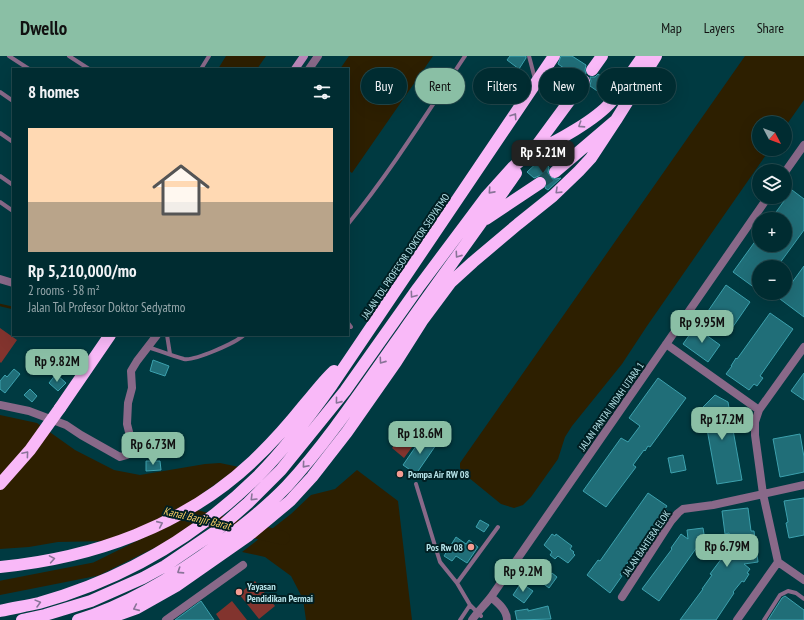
<!DOCTYPE html>
<meta charset="utf-8">
<style>
:root{--surface:#002c31;--page:#0a3439;--text:#f1f3f6;--muted:#95a7ab;--line:#22484d;--accent:#8abfa5}
body{margin:0;font-family:"PT Sans Narrow",sans-serif;background:var(--page);color:var(--text);height:100vh;display:flex;flex-direction:column;font-size:15px;white-space:nowrap}
*{box-sizing:border-box;margin:0}
p{font-size:13px;color:var(--muted)}
.icon{flex:none;width:22px;height:22px;fill:none;stroke:currentColor;stroke-width:2;stroke-linecap:round;stroke-linejoin:round}
.map{position:relative;flex:1;overflow:hidden}
.sheet{position:absolute;left:12px;top:12px;width:337px;height:268px;display:flex;flex-direction:column;background:var(--surface);border-radius:0px;box-shadow:0 4px 16px #0002,0 0 0 1px var(--line)}
.sheet>*{flex:none}
.banner{position:absolute;left:361px;top:12px;width:380px;height:36px;display:flex;gap:8px}
.needle{width:26px;rotate:131deg}
.buttons{position:absolute;left:752px;top:60px;display:grid;gap:8px}
.buttons a{display:grid;place-items:center;width:40px;height:40px;border-radius:50%;background:var(--surface);box-shadow:0 4px 16px #0002,0 0 0 1px var(--line);font-size:20px}
.price{position:absolute;translate:-50% -34px;padding:0 9px;border-radius:8px;background:var(--accent);color:#111;font-size:13px;line-height:26px;filter:drop-shadow(0 1px 2px #0008)}
.price::after{content:'';position:absolute;left:50%;top:24px;width:12px;height:9px;margin-left:-6px;background:inherit;clip-path:polygon(0 0,100% 0,50% 100%)}
.price.active{background:#222;color:#fff}
ul{padding:0;list-style:none}
li{display:grid;align-content:center;gap:8px;height:212px;padding:0 16px}
li span{display:grid;place-items:center;height:124px;border-radius:0px;color:#555}
li>.icon{margin-inline-start:auto}
span .icon{width:72px;height:72px;fill:#fffc;stroke-width:1}
li b{font-size:17px}
h2{display:flex;justify-content:space-between;align-items:center;height:48px;padding:0 16px;font-size:17px}
.tag{padding:0 14px;border-radius:18px;background:var(--surface);box-shadow:0 4px 16px #0002,0 0 0 1px var(--line);font-size:14px;line-height:36px}
.tag.active{background:var(--accent);color:#111}
header{display:flex;align-items:center;gap:24px;box-sizing:border-box;height:56px;padding:0 20px;background:var(--accent);color:#111}
header strong{font-size:19px}
nav{display:flex;gap:22px;margin-inline-start:auto;font-size:14px}
.map>svg:first-child{display:block}
.green{fill:#82342e}
.water{fill:#2d1f00}
.lines{fill:none;stroke-linecap:round;stroke-linejoin:round}
.stream{stroke:#2d1f00;stroke-width:2.5}
.river{stroke:#2d1f00;stroke-width:14}
.building{fill:#206e78;stroke:#3ca1ae}
.highway-tunnel{stroke:#1b535a;stroke-width:12;stroke-dasharray:12 6;stroke-linecap:butt}
.lane{stroke:#896989;stroke-width:4}
.street{stroke:#896989;stroke-width:8}
.secondary{stroke:#ba87b9;stroke-width:8}
.highway{stroke:#f9b9f8;stroke-width:12}
.highway-bridge{stroke:#f9b9f8;stroke-width:12}
.oneway{stroke:#897498}
.poi-dot{fill:#f59c92;stroke:#001f23;stroke-width:1.5}
.labels{text-anchor:middle;stroke-width:4;stroke-linejoin:round;paint-order:stroke}
.street-label{font-size:10px;fill:#b6e3e9;stroke:#001f23}
.poi-label{font-size:10px;font-weight:bold;fill:#b6e3e9;stroke:#001f23;text-anchor:start}
.water-label{font-size:11px;font-style:italic;fill:#fbd066;stroke:#001f23}
</style>
<header>
<strong>Dwello</strong>
<nav><a>Map</a><a>Layers</a><a>Share</a></nav>
</header>
<div class="map">
<svg width="804" height="564" viewBox="0 0 804 564">
<rect width="100%" height="100%" fill="#003a41"/>
<path class="green" d="M 0,272 L 17,284 L 1,307 L 0,306 Z
M 411,366 L 424,375 L 404,402 L 392,392 Z
M 255,525 L 275,550 L 259,563 L 239,538 Z
M 232,545 L 247,564 L 220,564 L 216,558 Z"/>
<path class="water" d="M 226,0 L 266,0 L 257,13 L 218,13 Z
M 349,0 L 433,0 L 352,117 L 348,114 L 348,13 L 340,13 Z
M 745,0 L 804,0 L 804,44 L 785,71 L 785,67 L 759,67 L 759,93 L 770,93 L 647,270 L 622,308 L 572,370 L 565,381 L 558,403 L 531,441 L 523,449 L 514,452 L 501,448 L 463,417 L 460,412 L 460,407 Z
M 0,359 L 37,367 L 75,394 L 114,414 L 140,419 L 205,408 L 220,407 L 239,411 L 170,461 L 108,485 L 58,486 L 29,491 L 0,493 Z
M 357,414 L 398,445 L 412,564 L 306,564 L 303,543 L 291,520 L 265,501 L 242,496 L 291,458 L 311,439 L 335,433 Z"/>
<g class="lines">
<path class="stream" d="M 0,249 L 13,252"/>
<path class="river" d="M 171,455 L 283,482
M 0,532 L 96,513 L 199,462"/>
</g>
<path class="building" d="M 510,0 L 526,0 L 526,2 L 519,13 L 507,4 Z
M 561,0 L 572,0 L 586,9 L 585,14 L 586,18 L 581,18 L 577,21 L 558,8 Z
M 598,18 L 614,29 L 613,33 L 615,38 L 610,38 L 606,41 L 590,30 L 591,25 L 590,21 L 595,21 Z
M 541,103 L 549,111 L 548,117 L 550,121 L 556,123 L 561,122 L 548,134 L 545,132 L 547,126 L 544,120 L 539,120 L 534,122 L 527,116 Z
M 792,134 L 804,143 L 804,174 L 777,211 L 759,211 L 759,235 L 733,216 L 759,180 L 759,189 L 785,189 L 785,163 L 771,163 Z
M 804,210 L 804,261 L 780,243 Z
M 726,229 L 750,246 L 730,275 L 706,258 Z
M 770,257 L 793,273 L 760,320 L 763,322 L 757,330 L 754,328 L 749,334 L 726,318 L 732,310 L 731,310 L 736,302 L 737,303 Z
M 695,271 L 720,289 L 708,306 L 683,288 Z
M 153,304 L 169,310 L 165,320 L 150,315 Z
M 14,313 L 20,318 L 5,337 L 0,333 L 0,325 L 5,319 L 7,321 Z
M 804,317 L 804,344 L 791,335 Z
M 56,318 L 66,327 L 58,335 L 49,327 Z
M 658,322 L 686,342 L 650,391 L 648,390 L 645,395 L 644,394 L 633,409 L 636,411 L 606,451 L 583,435 L 621,382 L 628,386 L 640,370 L 629,362 Z
M 30,333 L 37,340 L 32,346 L 24,339 Z
M 715,339 L 728,346 L 742,424 L 717,428 L 703,351 Z
M 800,378 L 804,401 L 804,416 L 780,421 L 773,383 Z
M 423,380 L 436,389 L 416,418 L 403,409 Z
M 683,399 L 686,414 L 671,417 L 668,402 Z
M 146,405 L 160,405 L 161,414 L 146,415 Z
M 648,437 L 667,450 L 665,453 L 667,454 L 649,479 L 650,480 L 642,491 L 639,490 L 629,504 L 620,519 L 622,520 L 610,537 L 587,519 L 598,504 L 600,505 Z
M 804,442 L 804,479 L 789,482 L 786,467 L 788,466 L 784,445 Z
M 748,452 L 751,475 L 754,475 L 758,506 L 744,508 L 750,513 L 747,517 L 749,518 L 744,526 L 742,525 L 733,536 L 734,537 L 716,564 L 680,564 L 703,533 L 702,533 L 712,519 L 710,518 L 731,490 L 729,477 L 725,478 L 722,455 Z
M 480,464 L 489,469 L 484,476 L 476,471 Z
M 703,472 L 706,490 L 697,491 L 659,545 L 642,533 L 672,493 L 671,492 L 681,478 L 688,483 L 687,474 Z
M 552,478 L 555,480 L 556,478 L 572,490 L 570,493 L 574,496 L 573,497 L 575,499 L 568,507 L 558,500 L 555,503 L 550,499 L 552,496 L 544,489 Z
M 456,481 L 466,488 L 469,484 L 478,491 L 467,507 L 456,500 L 452,505 L 444,500 Z
M 537,505 L 543,509 L 540,514 L 549,521 L 552,517 L 557,521 L 549,532 L 529,517 Z
M 521,527 L 533,535 L 524,547 L 513,539 Z
M 785,540 L 804,554 L 804,564 L 768,564 L 782,542 Z
M 201,545 L 214,564 L 175,564 Z
M 548,550 L 551,563 L 517,564 L 515,555 L 528,553 L 528,555 Z"/>
<g class="lines">
<path class="highway-tunnel" d="M 540,127 L 555,116"/>
<path class="lane" d="M 9,0 L 29,13
M 69,0 L 89,13
M 529,0 L 535,23
M 201,13 L 209,0
M 0,36 L 13,45
M 0,77 L 13,86
M 0,120 L 13,129
M 0,146 L 13,155
M 348,168 C 391,115 427,57 465,0
M 348,267 L 351,271
M 167,279 L 170,298
M 148,291 C 160,295 172,300 184,303 C 195,305 235,287 244,279
M 416,428 L 440,506 L 457,527 L 470,549 L 481,560
M 457,527 L 498,471
M 460,564 L 470,549
M 764,564 L 780,539 L 788,535 L 796,537 L 804,543"/>
<path class="street" d="M 309,13 L 318,0
M 785,116 L 804,89
M 0,223 L 13,227
M 666,288 L 759,354
M 0,349 L 29,355 L 66,369 L 81,379 L 120,401 L 127,399 L 131,395 L 132,388 L 127,368 L 128,347 L 132,332 L 131,315 L 137,305 L 157,279
M 778,506 L 804,524
M 491,541 C 498,547 507,554 507,564
M 622,541 L 671,465 L 678,457 L 683,453 L 713,449 L 804,429
M 166,564 L 243,509
M 472,564 C 478,555 485,549 491,541 L 768,141
M 737,564 L 778,506 L 763,438 L 755,379 L 755,366 L 759,354 L 804,291"/>
<path class="secondary" d="M 295,13 L 304,0"/>
<path class="highway" d="M 592,14 L 602,0
M 620,33 L 643,0
M 533,96 C 556,86 596,64 612,45
M 555,116 L 616,64 L 656,0
M 486,163 L 540,127
M 60,352 L 110,279
M 0,511 C 93,502 184,470 253,405 C 271,388 288,369 304,349 C 314,338 323,325 334,315
M 0,555 C 13,552 26,550 39,547 C 121,524 196,481 257,421 C 285,393 309,361 332,329 L 554,0
M 22,564 L 45,559 L 91,545 L 143,522 L 165,510 L 215,476 L 248,447 L 281,414 L 345,335 L 418,232 L 486,141 L 513,111 L 534,93 L 584,25
M 78,564 C 130,548 177,519 221,486 C 244,469 267,451 287,430 C 330,383 365,329 403,276 C 440,223 479,171 516,117
M 104,564 L 137,552 L 176,530 L 249,479 L 290,445 L 312,421 L 347,376 L 396,306 L 422,265 L 451,226 L 473,206 L 518,168 L 553,140 L 579,115 L 591,102 L 616,64"/>
<path class="highway-bridge" d="M 0,428 L 30,394 L 60,352"/>
</g>
<defs><path id="oneway-chevron" d="M-2-3.5L2.5 0L-2 3.5" fill="none" stroke-width="1.6" stroke-linecap="round" stroke-linejoin="round"/></defs>
<g class="oneway">
<use href="#oneway-chevron" transform="translate(514 60) rotate(-56)"/>
<use href="#oneway-chevron" transform="translate(581 69) rotate(147)"/>
<use href="#oneway-chevron" transform="translate(491 135) rotate(132)"/>
<use href="#oneway-chevron" transform="translate(558 135) rotate(136)"/>
<use href="#oneway-chevron" transform="translate(458 199) rotate(125)"/>
<use href="#oneway-chevron" transform="translate(413 239) rotate(126)"/>
<use href="#oneway-chevron" transform="translate(382 305) rotate(125)"/>
<use href="#oneway-chevron" transform="translate(338 345) rotate(129)"/>
<use href="#oneway-chevron" transform="translate(26 398) rotate(-50)"/>
<use href="#oneway-chevron" transform="translate(305 409) rotate(131)"/>
<use href="#oneway-chevron" transform="translate(253 442) rotate(135)"/>
<use href="#oneway-chevron" transform="translate(160 468) rotate(-24)"/>
<use href="#oneway-chevron" transform="translate(52 503) rotate(-10)"/>
<use href="#oneway-chevron" transform="translate(180 515) rotate(147)"/>
<use href="#oneway-chevron" transform="translate(38 547) rotate(-15)"/>
<use href="#oneway-chevron" transform="translate(136 552) rotate(156)"/>
</g>
<g class="poi-dot">
<circle cx="400" cy="418" r="4"/>
<circle cx="471" cy="491" r="4"/>
<circle cx="239" cy="536" r="4"/>
</g>
<g class="labels">
<g class="street-label">
<text transform="translate(405 200) rotate(-56)" y="4">JALAN TOL PROFESOR DOKTOR SEDYATMO</text>
<text transform="translate(611 350) rotate(-55)" y="4">JALAN PANTAI INDAH UTARA 1</text>
<text transform="translate(646 487) rotate(-56)" y="4">JALAN BAHTERA ELOK</text>
</g>
<g class="poi-label">
<text x="408" y="422">Pompa Air RW 08</text>
<text x="463" y="495" text-anchor="end">Pos Rw 08</text>
<text x="247" y="534">Yayasan<tspan x="247" dy="12">Pendidikan Permai</tspan></text>
</g>
<g class="water-label">
<text transform="translate(197 462) rotate(13)" y="4">Kanal Banjir Barat</text>
</g>
</g>
</svg>
<div class="buttons">
<a><svg class="needle" viewBox="-14 -14 28 28"><path d="M0-13l5 13h-10z" fill="#e53935"/><path d="M0 13l5-13h-10z" fill="#95a7ab"/></svg></a>
<a><svg class="icon" aria-label="layers" viewBox="0 0 24 24"><path d="M12 4l9 5-9 5-9-5zM3 14l9 5 9-5"/></svg></a>
<a>+</a>
<a>−</a>
</div>
<b class="price active" style="left:543px;top:118px">Rp 5.21M</b>
<b class="price" style="left:702px;top:288px">Rp 9.95M</b>
<b class="price" style="left:57px;top:327px">Rp 9.82M</b>
<b class="price" style="left:722px;top:385px">Rp 17.2M</b>
<b class="price" style="left:420px;top:399px">Rp 18.6M</b>
<b class="price" style="left:153px;top:410px">Rp 6.73M</b>
<b class="price" style="left:727px;top:512px">Rp 6.79M</b>
<b class="price" style="left:523px;top:537px">Rp 9.2M</b>
<div class="banner">
<a class="tag">Buy</a>
<a class="tag active">Rent</a>
<a class="tag">Filters</a>
<a class="tag">New</a>
<a class="tag">Apartment</a>
</div>
<section class="sheet">
<h2>8 homes<svg class="icon" aria-label="filters" viewBox="0 0 24 24"><path d="M4 7h16M4 17h16"/><circle cx="9" cy="7" r="2"/><circle cx="15" cy="17" r="2"/></svg></h2>
<ul>
<li><span style="background:linear-gradient(#ffd9b3 60%,#b9a48a 0)"><svg class="icon" aria-label="home" viewBox="0 0 24 24"><path d="M3 11l9-7 9 7M6 9v11h12V9"/></svg></span><div><b>Rp 5,210,000/mo</b><p>2 rooms · 58 m²</p><p>Jalan Tol Profesor Doktor Sedyatmo</p></div></li>
</ul>
</section>
</div>
